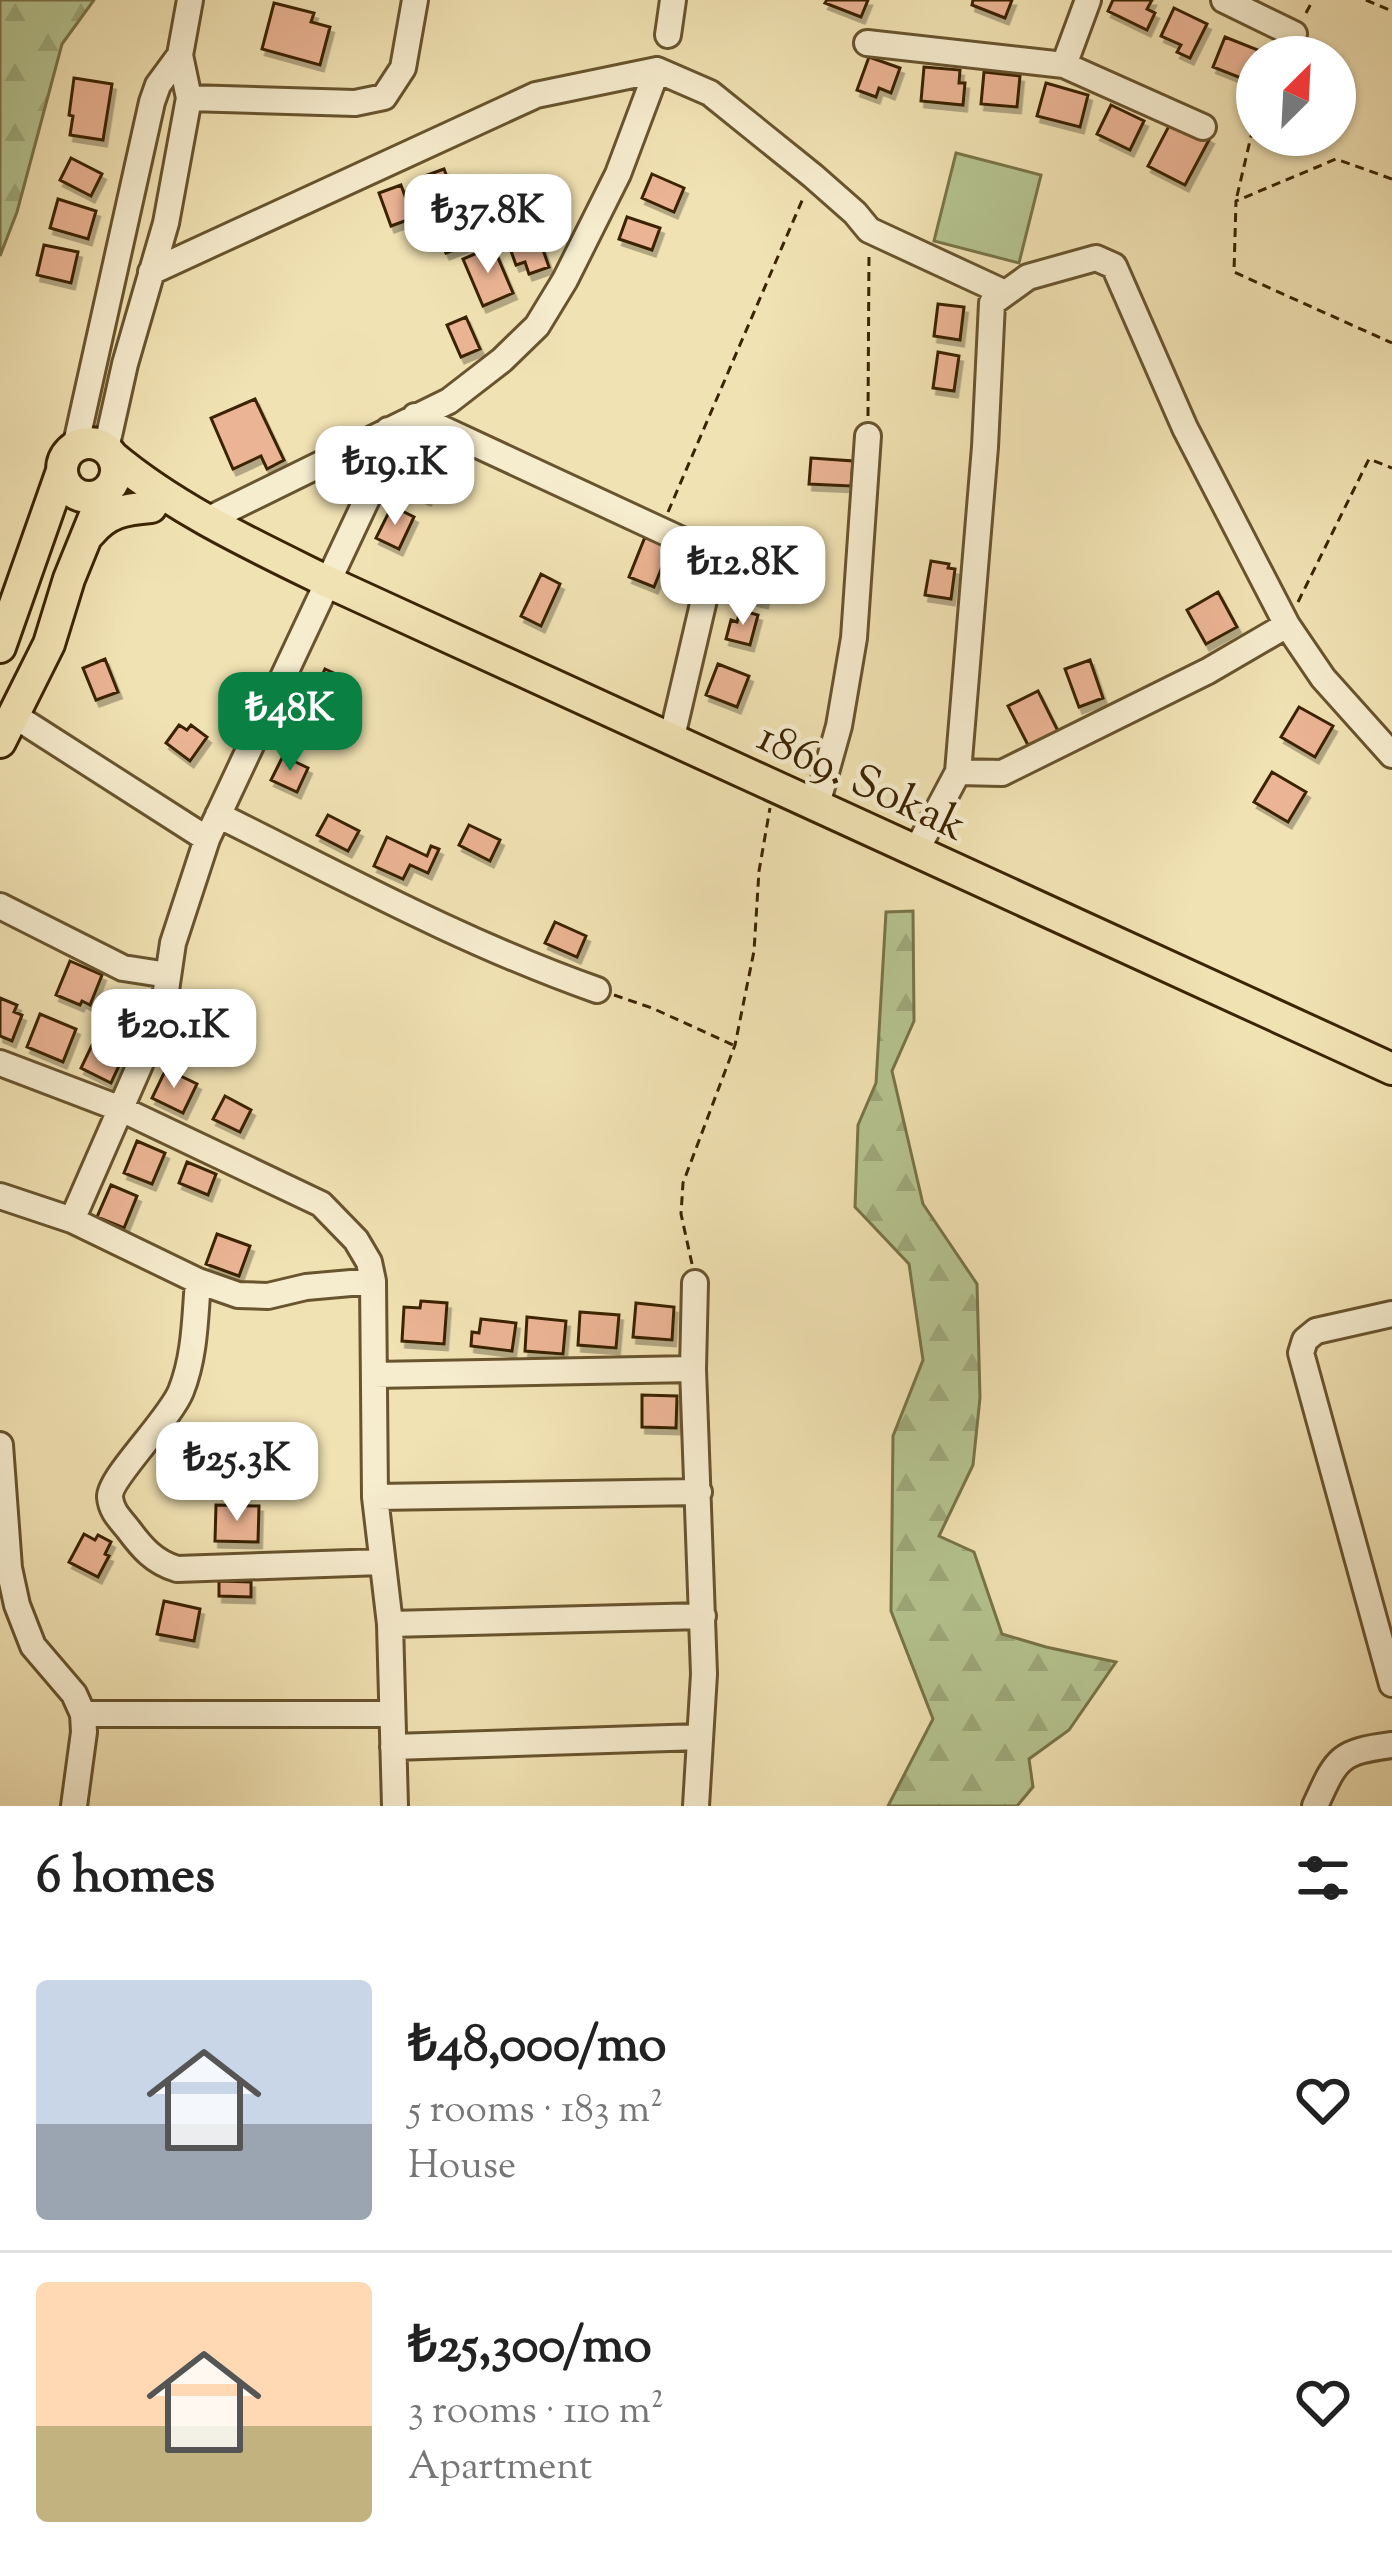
<!DOCTYPE html>
<meta charset="utf-8">
<style>
:root{--surface:#fff;--page:#f2f2f2;--text:#222;--muted:#767676;--line:#e0e0e0;--accent:#0b8043}
body{margin:0;font-family:"Sorts Mill Goudy",serif;background:var(--page);color:var(--text);height:100vh;display:flex;flex-direction:column;font-size:45px;white-space:nowrap}
*{box-sizing:border-box;margin:0}
p{font-size:39px;color:var(--muted)}
.icon{flex:none;width:66px;height:66px;fill:none;stroke:currentColor;stroke-width:2;stroke-linecap:round;stroke-linejoin:round}
.map{position:relative;height:1806px;overflow:hidden}
.panel{display:flex;flex-direction:column;background:var(--surface);flex:1}
.panel>*{flex:none}
.needle{width:78px;rotate:24deg}
.fabs{position:absolute;left:1236px;top:36px;display:grid;gap:24px}
.fabs a{display:grid;place-items:center;width:120px;height:120px;border-radius:50%;background:var(--surface);box-shadow:0 3px 9px #0004;font-size:60px}
.price{position:absolute;translate:-50% -102px;padding:0 27px;border-radius:24px;background:#fff;color:#222;font-size:39px;line-height:78px;filter:drop-shadow(0 3px 6px #0008)}
.price::after{content:'';position:absolute;left:50%;top:72px;width:36px;height:27px;margin-left:-18px;background:inherit;clip-path:polygon(0 0,100% 0,50% 100%)}
.price.current{background:var(--accent);color:#fff}
ul{padding:0;list-style:none}
li{display:flex;align-items:center;gap:36px;height:300px;padding:0 36px}
li+li{border-top:3px solid var(--line)}
li span{display:grid;place-items:center;flex:none;width:336px;height:240px;border-radius:12px;color:#555}
li>.icon{margin-inline-start:auto}
span .icon{width:144px;height:144px;fill:#fffc;stroke-width:1}
li b{font-size:51px}
h2{display:flex;justify-content:space-between;align-items:center;height:144px;padding:0 36px;font-size:51px}
.map>svg:first-child{display:block}
.forest{fill:url(#forest-firs);stroke:#787448;stroke-width:3}
.garden{fill:#b5c490;stroke:#787448;stroke-width:3}
.building{fill:#ebb494;stroke:#3b2401;stroke-width:3;filter:url(#shadow)}
.lines{fill:none;stroke-linecap:round;stroke-linejoin:round}
.minor-casing{stroke:#68542e;stroke-width:30}
.major-casing{stroke:#3b2401;stroke-width:36}
.path{stroke:#3b2401;stroke-width:3;stroke-dasharray:9 6;stroke-linecap:butt}
.minor{stroke:#f6ecce;stroke-width:24}
.major{stroke:#f1e2b3;stroke-width:30}
.labels{text-anchor:middle;stroke-width:9;stroke-linejoin:round;paint-order:stroke}
.street-label{font-size:45px;fill:#3b2401;stroke:#f6ecce}
</style>
<div class="map">
<svg width="1392" height="1806" viewBox="0 0 1392 1806">
<defs>
<pattern id="forest-firs" width="22" height="20" patternUnits="userSpaceOnUse" patternTransform="scale(3)"><rect width="22" height="20" fill="#b5c490"/><path d="M5 1l3.5 6h-7zM16 11l3.5 6h-7z" fill="#9da87a"/></pattern>
<filter id="shadow"><feDropShadow dx="3.5" dy="6" stdDeviation="0" flood-color="#0004"/></filter>
</defs>
<rect width="100%" height="100%" fill="#f1e2b3"/>
<filter id="stains"><feTurbulence type="fractalNoise" baseFrequency=".00167" numOctaves="4"/><feColorMatrix values="0 0 0 0 .2 0 0 0 0 .09 0 0 0 0 .02 0 0 0 .5 -.17"/></filter>
<radialGradient id="worn" r=".72"><stop offset=".6" stop-color="#630" stop-opacity="0"/><stop offset="1" stop-color="#630" stop-opacity=".3"/></radialGradient>
<path class="forest" d="M 0,0 L 94,0 L 62,44 L 17,212 L 0,256 Z
M 913,911 L 914,1021 L 892,1071 L 923,1204 L 977,1284 L 980,1398 L 973,1465 L 939,1536 L 974,1552 L 1002,1634 L 1046,1647 L 1116,1662 L 1069,1730 L 1029,1759 L 1033,1787 L 1017,1806 L 888,1806 L 933,1719 L 891,1611 L 893,1436 L 923,1360 L 909,1264 L 855,1207 L 858,1125 L 876,1083 L 886,912 Z"/>
<path class="garden" d="M 956,153 L 1041,175 L 1019,263 L 934,241 Z"/>
<path class="building" d="M 827,0 L 868,0 L 861,17 L 825,3 Z
M 973,0 L 1012,0 L 1005,18 L 972,5 Z
M 1113,0 L 1152,0 L 1147,9 L 1155,13 L 1147,30 L 1108,11 Z
M 274,3 L 314,13 L 311,22 L 330,27 L 320,65 L 262,49 Z
M 1174,8 L 1207,24 L 1190,58 L 1177,52 L 1181,45 L 1161,36 Z
M 1225,37 L 1263,52 L 1261,57 L 1257,57 L 1257,68 L 1251,82 L 1213,67 Z
M 869,57 L 900,68 L 891,93 L 879,88 L 876,97 L 857,90 Z
M 924,67 L 960,70 L 959,83 L 965,83 L 963,105 L 921,101 Z
M 984,72 L 1020,76 L 1017,107 L 981,104 Z
M 74,78 L 112,84 L 103,140 L 70,135 L 73,116 L 69,115 Z
M 1046,83 L 1088,95 L 1080,127 L 1037,116 Z
M 1111,105 L 1144,121 L 1130,150 L 1097,134 Z
M 1170,124 L 1192,136 L 1195,130 L 1210,138 L 1185,185 L 1148,166 Z
M 71,158 L 102,174 L 91,196 L 60,180 Z
M 444,169 L 456,201 L 434,210 L 422,177 Z
M 652,174 L 684,188 L 674,212 L 642,198 Z
M 401,185 L 413,218 L 391,226 L 379,193 Z
M 58,199 L 96,211 L 88,239 L 50,228 Z
M 455,212 L 467,245 L 446,253 L 433,221 Z
M 627,217 L 660,228 L 652,250 L 619,239 Z
M 534,224 L 549,267 L 529,274 L 525,262 L 516,265 L 505,234 Z
M 44,245 L 78,252 L 71,283 L 37,275 Z
M 493,246 L 513,293 L 483,306 L 463,259 Z
M 938,304 L 964,307 L 960,340 L 934,336 Z
M 466,317 L 480,349 L 461,357 L 447,325 Z
M 938,352 L 959,356 L 954,391 L 933,388 Z
M 255,399 L 284,460 L 267,469 L 261,456 L 233,469 L 211,418 Z
M 423,454 L 444,464 L 427,499 L 405,489 Z
M 811,458 L 853,461 L 851,486 L 809,484 Z
M 392,506 L 414,517 L 399,549 L 376,538 Z
M 645,537 L 670,547 L 654,587 L 629,577 Z
M 737,559 L 773,568 L 764,602 L 728,593 Z
M 931,561 L 949,564 L 948,568 L 955,569 L 951,599 L 925,595 Z
M 541,574 L 560,584 L 541,626 L 521,616 Z
M 1218,592 L 1237,627 L 1206,644 L 1187,610 Z
M 740,610 L 758,615 L 750,645 L 726,639 L 731,620 L 737,622 Z
M 105,659 L 118,692 L 96,700 L 83,668 Z
M 1090,660 L 1103,698 L 1079,707 L 1065,669 Z
M 718,664 L 749,676 L 737,707 L 706,695 Z
M 325,669 L 356,683 L 342,715 L 311,700 Z
M 1038,691 L 1058,731 L 1028,745 L 1008,706 Z
M 1299,707 L 1333,726 L 1315,757 L 1281,737 Z
M 179,725 L 187,730 L 191,725 L 207,737 L 190,761 L 166,743 Z
M 283,756 L 308,768 L 297,792 L 271,780 Z
M 1272,772 L 1306,792 L 1288,822 L 1254,802 Z
M 328,815 L 359,831 L 348,851 L 317,835 Z
M 469,825 L 500,840 L 490,861 L 459,845 Z
M 387,837 L 427,856 L 431,846 L 439,849 L 428,873 L 410,865 L 403,879 L 374,866 Z
M 555,922 L 586,936 L 577,957 L 545,943 Z
M 70,961 L 102,975 L 90,1005 L 82,1001 L 80,1005 L 56,995 Z
M 0,998 L 17,1005 L 14,1012 L 22,1015 L 12,1041 L 0,1036 Z
M 40,1014 L 76,1029 L 63,1062 L 27,1047 Z
M 93,1043 L 123,1057 L 111,1083 L 81,1068 Z
M 166,1069 L 197,1084 L 183,1113 L 152,1098 Z
M 225,1096 L 251,1110 L 240,1132 L 213,1119 Z
M 137,1141 L 165,1153 L 152,1184 L 124,1173 Z
M 187,1162 L 216,1174 L 208,1195 L 179,1183 Z
M 111,1185 L 137,1196 L 124,1228 L 97,1217 Z
M 217,1234 L 250,1246 L 239,1276 L 206,1264 Z
M 421,1301 L 447,1303 L 444,1344 L 402,1341 L 404,1307 L 420,1308 Z
M 636,1303 L 674,1307 L 672,1340 L 633,1337 Z
M 580,1312 L 619,1315 L 616,1348 L 578,1345 Z
M 527,1317 L 566,1321 L 563,1354 L 525,1351 Z
M 481,1319 L 516,1323 L 512,1351 L 471,1346 L 472,1332 L 479,1333 Z
M 642,1395 L 677,1396 L 676,1428 L 642,1427 Z
M 216,1505 L 259,1506 L 258,1542 L 215,1541 Z
M 84,1534 L 95,1540 L 98,1535 L 111,1542 L 105,1554 L 109,1556 L 98,1577 L 69,1562 Z
M 219,1581 L 251,1582 L 251,1597 L 219,1596 Z
M 164,1601 L 200,1609 L 194,1641 L 157,1634 Z"/>
<g class="lines">
<g class="minor-casing">
<path id="minor" d="M 1224,0 L 1294,34
M 668,35 L 673,0
M 867,43 L 1064,65 L 1203,127
M 1064,65 L 1088,0
M 189,98 L 355,103 L 384,97 L 403,68 L 415,0
M 151,272 L 536,95 L 657,70 L 710,93 L 813,176 L 855,213 L 869,230 L 1005,293
M 415,416 L 697,547 L 710,574 L 671,741
M 75,448 L 152,102 L 158,85 L 180,55
M 106,449 L 125,364 L 166,223 L 189,98 L 180,55 L 190,0
M 207,520 L 449,401 L 502,360 L 537,326 L 565,280 L 618,174 L 657,70
M 15,716 L 207,839
M 958,772 L 1002,773 L 1208,671 L 1287,625
M 816,808 L 839,726 L 854,638 L 868,436
M 218,815 C 343,877 466,944 597,990
M 915,853 L 958,772 L 985,447 L 992,303 L 1028,277 L 1096,258 L 1114,266 L 1185,428 L 1287,625 L 1323,678 L 1392,755
M 0,906 L 123,968 L 168,975
M 0,1063 L 121,1109 L 321,1204 L 356,1240 L 369,1262 L 373,1281 L 375,1497 L 390,1624 L 395,1806
M 0,1196 L 72,1220 L 198,1281 L 238,1295 L 268,1296 L 306,1287 L 373,1281
M 72,1220 L 152,1037 L 164,1004 L 173,943 L 207,839 L 388,454 L 388,430
M 198,1281 C 195,1318 195,1356 181,1391 C 170,1419 109,1478 110,1497 C 111,1511 120,1519 128,1529 C 142,1548 154,1562 177,1569 L 382,1562
M 695,1283 L 693,1369 L 704,1674 L 696,1806
M 1392,1314 L 1316,1331 L 1305,1340 L 1301,1353 L 1392,1684
M 374,1375 L 693,1369
M 0,1445 L 9,1568 L 17,1605 L 33,1646 L 74,1694 L 83,1714 L 84,1732 L 74,1806
M 375,1497 L 699,1492
M 390,1624 L 703,1616
M 83,1714 L 392,1714
M 393,1747 L 700,1737
M 1315,1806 C 1337,1758 1338,1752 1392,1745"/>
</g>
<g class="major-casing">
<path id="major" d="M62 470a27 27 0 1 1 54 0a27 27 0 1 1-54 0Z
M 112,456 C 175,509 253,545 326,581 L 1392,1069
M 90,533 C 107,512 125,509 151,507
M 0,647 L 62,471
M 0,742 L 49,644 L 69,579 L 104,493"/>
</g>
<path class="path" d="M 1366,0 L 1392,11
M 1306,13 L 1313,0
M 1392,179 L 1336,159 L 1236,201 L 1234,272 L 1392,343
M 1237,196 L 1257,111
M 868,416 L 869,252
M 668,512 L 804,196
M 1298,602 L 1369,459 L 1392,468
M 614,995 L 652,1008 L 733,1045
M 692,1264 L 681,1214 L 683,1183 L 735,1045 L 754,951 L 759,871 L 770,808"/>
<use href="#minor" class="minor"/>
<use href="#major" class="major"/>
</g>
<g class="labels">
<g class="street-label">
<text transform="translate(863 779) rotate(25)" y="16">1869. Sokak</text>
</g>
</g>
<rect width="100%" height="100%" filter="url(#stains)"/>
<rect width="100%" height="100%" fill="url(#worn)"/>
</svg>
<div class="fabs">
<a><svg class="needle" viewBox="-14 -14 28 28"><path d="M0-13l5 13h-10z" fill="#e53935"/><path d="M0 13l5-13h-10z" fill="#767676"/></svg></a>
</div>
<b class="price" style="left:488px;top:276px">₺37.8K</b>
<b class="price" style="left:395px;top:528px">₺19.1K</b>
<b class="price" style="left:743px;top:628px">₺12.8K</b>
<b class="price current" style="left:290px;top:774px">₺48K</b>
<b class="price" style="left:174px;top:1091px">₺20.1K</b>
<b class="price" style="left:237px;top:1524px">₺25.3K</b>
</div>
<section class="panel">
<h2>6 homes<svg class="icon" aria-label="filters" viewBox="0 0 24 24"><path d="M4 7h16M4 17h16"/><circle cx="9" cy="7" r="2"/><circle cx="15" cy="17" r="2"/></svg></h2>
<ul>
<li><span style="background:linear-gradient(#c9d6e8 60%,#9aa5b1 0)"><svg class="icon" aria-label="home" viewBox="0 0 24 24"><path d="M3 11l9-7 9 7M6 9v11h12V9"/></svg></span><div><b>₺48,000/mo</b><p>5 rooms · 183 m²</p><p>House</p></div><svg class="icon" aria-label="heart" viewBox="0 0 24 24"><path d="M12 20l-8-8c-3-5 5-10 8-4 3-6 11-1 8 4z"/></svg></li>
<li><span style="background:linear-gradient(#ffd9b3 60%,#c2b280 0)"><svg class="icon" aria-label="home" viewBox="0 0 24 24"><path d="M3 11l9-7 9 7M6 9v11h12V9"/></svg></span><div><b>₺25,300/mo</b><p>3 rooms · 110 m²</p><p>Apartment</p></div><svg class="icon" aria-label="heart" viewBox="0 0 24 24"><path d="M12 20l-8-8c-3-5 5-10 8-4 3-6 11-1 8 4z"/></svg></li>
</ul>
</section>
